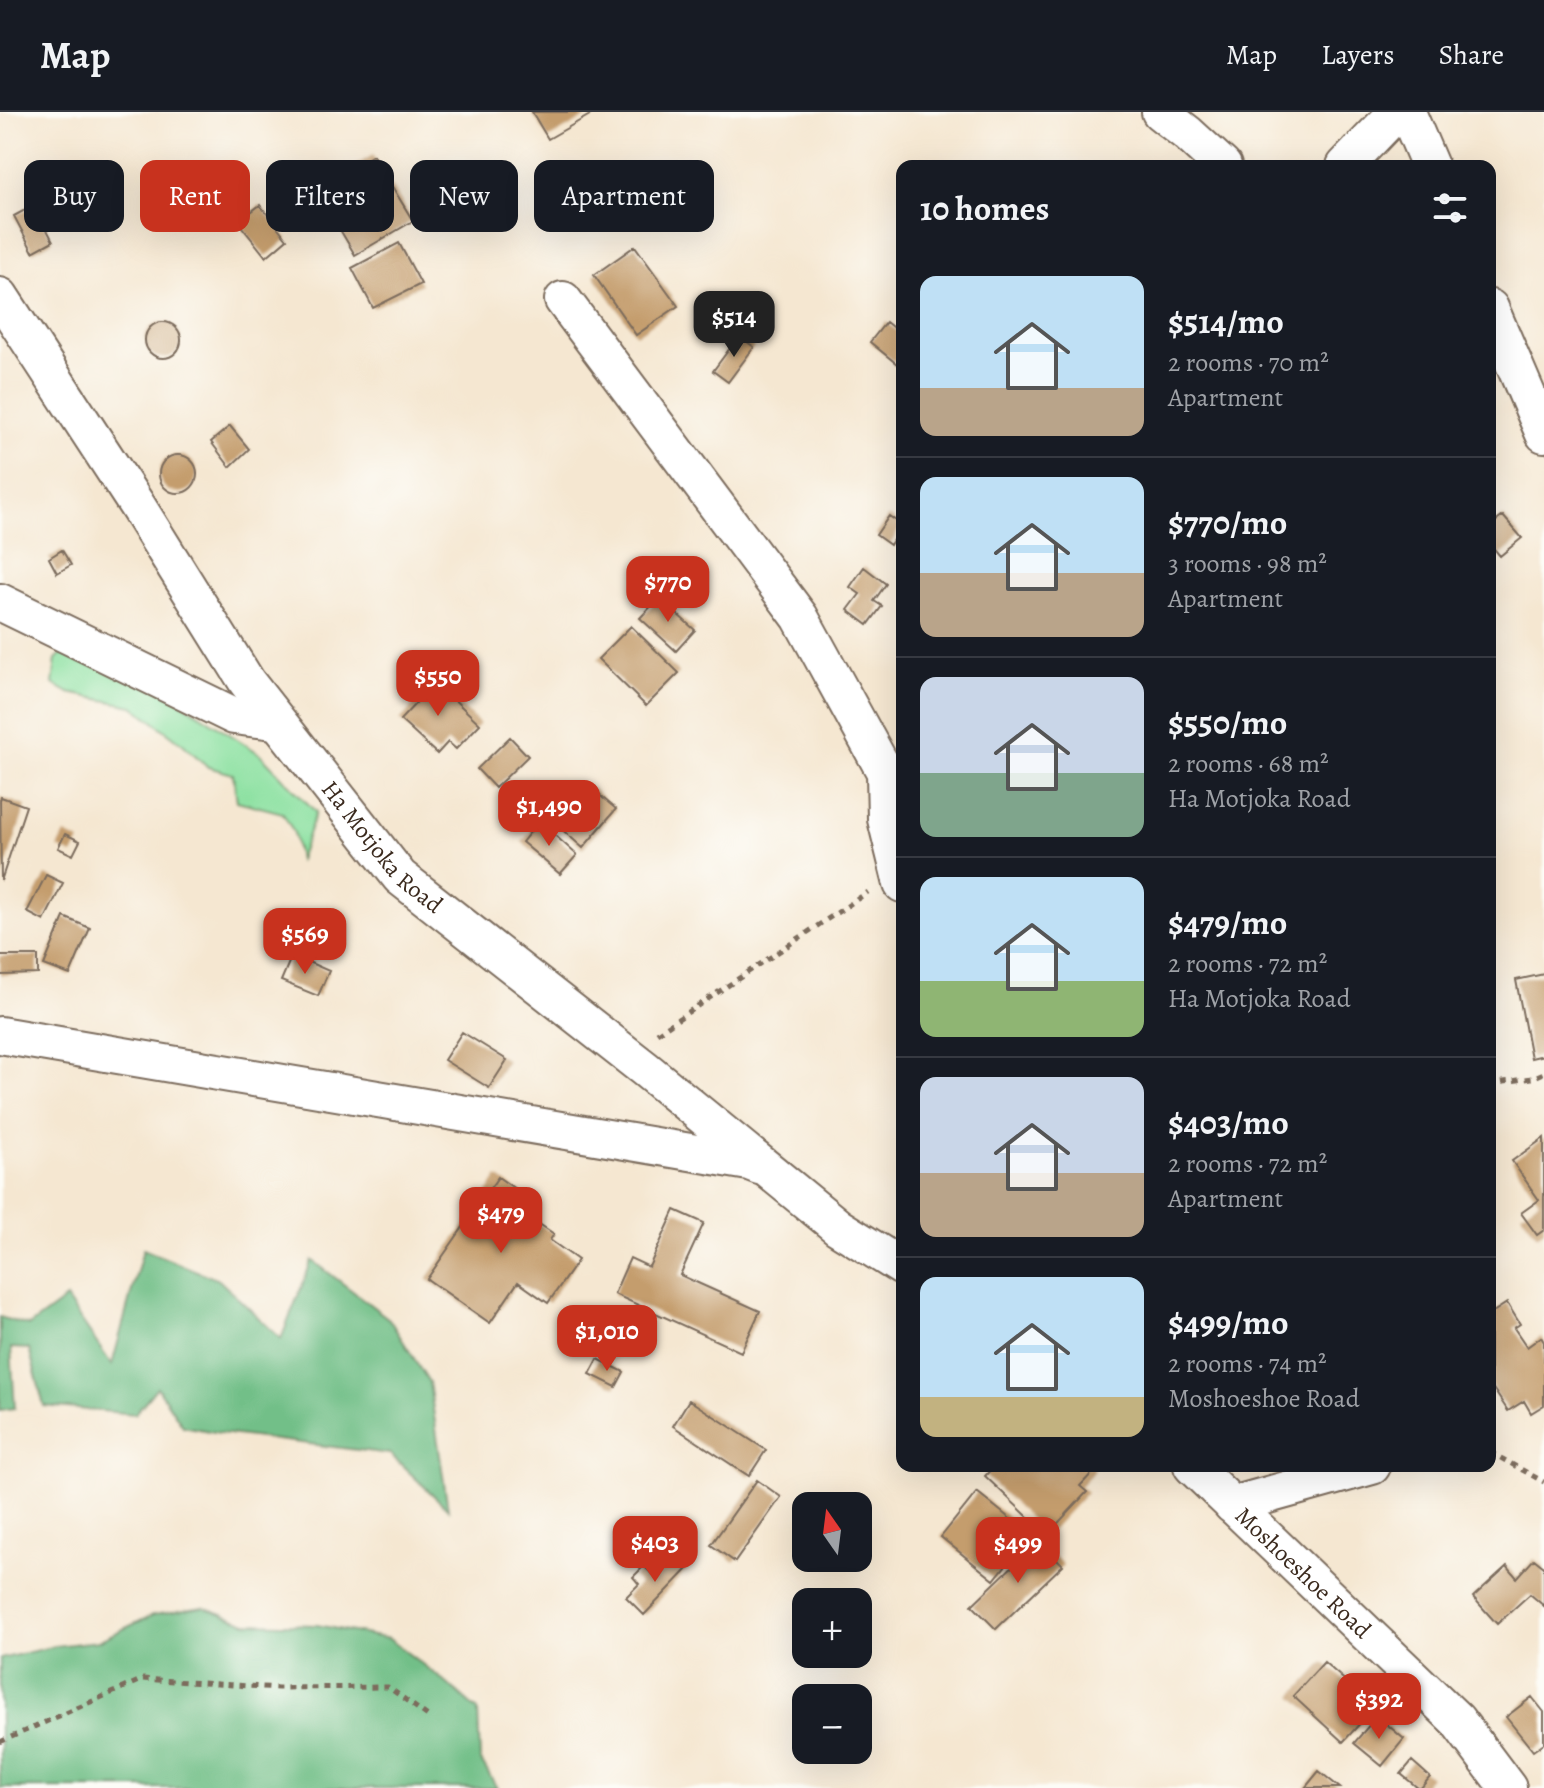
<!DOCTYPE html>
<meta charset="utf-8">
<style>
:root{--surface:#171b24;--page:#20242c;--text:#f1f3f6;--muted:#9ea1a6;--line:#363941;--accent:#c8321e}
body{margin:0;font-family:Alegreya,serif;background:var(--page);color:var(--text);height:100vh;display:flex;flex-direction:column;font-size:30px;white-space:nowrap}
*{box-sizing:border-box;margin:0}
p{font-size:26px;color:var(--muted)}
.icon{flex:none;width:44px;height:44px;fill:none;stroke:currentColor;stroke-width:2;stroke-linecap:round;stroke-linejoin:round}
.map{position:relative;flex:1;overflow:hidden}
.details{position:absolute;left:896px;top:48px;width:600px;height:1312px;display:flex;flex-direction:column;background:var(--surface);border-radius:16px;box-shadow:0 8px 32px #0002}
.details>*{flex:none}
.guide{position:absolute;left:24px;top:48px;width:752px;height:72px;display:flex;gap:16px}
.needle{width:52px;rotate:346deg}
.tools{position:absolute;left:792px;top:1380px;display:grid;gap:16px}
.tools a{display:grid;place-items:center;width:80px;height:80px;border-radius:16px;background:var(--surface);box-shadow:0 8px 32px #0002;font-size:40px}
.price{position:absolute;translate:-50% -68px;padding:0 18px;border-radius:16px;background:var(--accent);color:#fff;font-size:26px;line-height:52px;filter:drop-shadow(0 2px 4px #0008)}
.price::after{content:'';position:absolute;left:50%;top:48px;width:24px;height:18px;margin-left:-12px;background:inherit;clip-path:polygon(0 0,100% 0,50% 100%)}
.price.on{background:#222;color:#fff}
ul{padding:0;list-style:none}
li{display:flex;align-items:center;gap:24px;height:200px;padding:0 24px}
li+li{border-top:2px solid var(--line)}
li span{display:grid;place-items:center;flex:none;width:224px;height:160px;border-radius:16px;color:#555}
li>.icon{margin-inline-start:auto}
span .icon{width:96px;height:96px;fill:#fffc;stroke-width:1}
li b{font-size:34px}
h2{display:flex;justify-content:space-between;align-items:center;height:96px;padding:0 24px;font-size:34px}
.chip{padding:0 28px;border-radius:16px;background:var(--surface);box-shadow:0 8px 32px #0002;font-size:28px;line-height:72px}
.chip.on{background:var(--accent);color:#fff}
header{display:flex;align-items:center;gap:48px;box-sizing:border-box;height:112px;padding:0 40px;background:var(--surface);border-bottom:2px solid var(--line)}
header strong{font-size:38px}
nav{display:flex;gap:44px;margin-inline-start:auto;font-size:28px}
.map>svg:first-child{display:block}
.green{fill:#8de1a2;stroke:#648660;stroke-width:2}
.forest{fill:#72bf88;stroke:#567453;stroke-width:2}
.building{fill:#c49d6d}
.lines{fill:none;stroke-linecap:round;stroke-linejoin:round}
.minor-casing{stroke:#7c6c5d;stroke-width:40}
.path{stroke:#7c6c5d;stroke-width:5;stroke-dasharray:6 6;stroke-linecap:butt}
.minor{stroke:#fff;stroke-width:36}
.labels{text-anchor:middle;stroke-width:6;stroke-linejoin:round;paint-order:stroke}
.street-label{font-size:24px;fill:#3b2a1e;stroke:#fdfcf7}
</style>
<header>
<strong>Map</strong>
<nav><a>Map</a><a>Layers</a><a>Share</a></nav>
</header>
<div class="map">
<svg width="1544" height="1676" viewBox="0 0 1544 1676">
<rect width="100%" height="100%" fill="#fdfcf7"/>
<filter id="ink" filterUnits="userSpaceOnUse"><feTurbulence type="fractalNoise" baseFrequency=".0125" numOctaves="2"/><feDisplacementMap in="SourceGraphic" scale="16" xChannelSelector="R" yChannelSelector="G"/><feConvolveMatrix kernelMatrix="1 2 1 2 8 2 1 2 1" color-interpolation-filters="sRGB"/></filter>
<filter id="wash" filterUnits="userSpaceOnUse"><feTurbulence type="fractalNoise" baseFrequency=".006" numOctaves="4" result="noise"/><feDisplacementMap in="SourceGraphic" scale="32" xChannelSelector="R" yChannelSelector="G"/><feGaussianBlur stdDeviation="1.8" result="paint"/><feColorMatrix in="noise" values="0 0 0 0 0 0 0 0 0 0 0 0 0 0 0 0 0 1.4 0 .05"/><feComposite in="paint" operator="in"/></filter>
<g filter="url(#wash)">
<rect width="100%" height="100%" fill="#f5e7d1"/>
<path class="green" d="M 66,538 L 161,577 L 260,642 L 316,700 L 299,748 L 294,721 L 283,701 L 237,689 L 233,662 L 208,655 L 183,632 L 133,594 L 69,581 L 53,572 L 56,547 Z"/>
<path class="forest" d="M 143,1137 L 219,1168 L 281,1227 L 312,1148 L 389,1207 L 429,1270 L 448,1397 L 390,1342 L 220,1321 L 183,1314 L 157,1275 L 135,1302 L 44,1294 L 29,1237 L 11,1236 L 15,1296 L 0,1298 L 0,1205 L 29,1214 L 66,1187 L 112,1253 Z
M 203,1495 L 247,1511 L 317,1513 L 389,1527 L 443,1568 L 478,1599 L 480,1647 L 497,1676 L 0,1676 L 0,1547 L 55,1534 L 98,1529 L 153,1503 Z"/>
<g id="blocks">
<path class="building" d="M 532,0 L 595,0 L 548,27 Z
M 373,43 L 413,109 L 355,143 L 316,77 Z
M 34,93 L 53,129 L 33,140 L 14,104 Z
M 260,93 L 287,127 L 266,145 L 238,110 Z
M 399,131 L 421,172 L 373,196 L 352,156 Z
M 635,134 L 678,194 L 636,223 L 594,163 Z
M145 228a18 18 0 1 1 36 0a18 18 0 1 1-36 0Z
M 886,210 L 902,223 L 902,246 L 897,252 L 870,230 Z
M 739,224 L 754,235 L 728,270 L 713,259 Z
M 230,314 L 249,337 L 230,355 L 211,330 Z
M159 362a19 19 0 1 1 38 0a19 19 0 1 1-38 0Z
M 889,404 L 902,413 L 890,433 L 876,423 Z
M 1503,404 L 1522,426 L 1500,444 L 1490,432 L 1490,414 Z
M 62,438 L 71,453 L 57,461 L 49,446 Z
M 864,455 L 886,472 L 874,489 L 882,494 L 868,513 L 848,498 L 860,482 L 850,475 Z
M 659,486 L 695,518 L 676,539 L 640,506 Z
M 631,514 L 679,561 L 646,594 L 598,547 Z
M 430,565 L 480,612 L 456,637 L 448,630 L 437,642 L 400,608 L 416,591 L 410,586 Z
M 510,625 L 528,644 L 495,676 L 477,657 Z
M 591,676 L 616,697 L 583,736 L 558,714 Z
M 1,685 L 26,694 L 1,769 L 0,688 Z
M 539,709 L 577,743 L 560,762 L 522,730 Z
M 65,722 L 80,729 L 73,743 L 58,736 Z
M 46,763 L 63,771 L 44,809 L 27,800 Z
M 64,805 L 90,816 L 70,863 L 44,853 Z
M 292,843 L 329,859 L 318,884 L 281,869 Z
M 0,844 L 38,844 L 38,862 L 0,863 Z
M 1544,862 L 1544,943 L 1531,946 L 1516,868 Z
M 462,920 L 507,948 L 489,976 L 444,948 Z
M 1544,1026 L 1544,1118 L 1537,1123 L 1521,1101 L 1539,1088 L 1512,1049 Z
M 498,1065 L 535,1091 L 526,1103 L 554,1122 L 550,1128 L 578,1148 L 548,1191 L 518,1170 L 490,1211 L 427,1167 Z
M 675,1098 L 704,1111 L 680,1163 L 760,1199 L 741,1240 L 614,1182 L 630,1146 L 649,1155 Z
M 1507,1191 L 1520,1212 L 1514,1216 L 1527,1235 L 1541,1225 L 1544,1230 L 1544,1293 L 1531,1301 L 1524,1289 L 1508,1299 L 1490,1272 L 1490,1202 Z
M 598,1247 L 624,1260 L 616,1275 L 590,1262 Z
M 689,1288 L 766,1338 L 749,1364 L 673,1314 Z
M 994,1354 L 1091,1354 L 1095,1358 L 1080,1374 L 1087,1380 L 1047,1423 L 985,1364 Z
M 757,1368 L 781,1385 L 735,1450 L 711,1433 Z
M 977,1380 L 1030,1423 L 994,1468 L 941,1425 Z
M 1039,1429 L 1063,1453 L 996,1517 L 972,1493 Z
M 672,1442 L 688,1457 L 644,1503 L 626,1485 L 639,1472 L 633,1465 L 644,1454 L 652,1462 Z
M 1534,1447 L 1544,1455 L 1544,1494 L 1530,1482 L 1497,1512 L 1473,1485 L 1507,1454 L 1517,1466 Z
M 1324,1550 L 1375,1595 L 1343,1630 L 1293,1584 Z
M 1532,1585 L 1544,1600 L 1544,1631 L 1533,1639 L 1506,1605 Z
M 1377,1604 L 1404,1627 L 1382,1654 L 1354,1631 Z
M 1412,1649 L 1430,1665 L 1421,1676 L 1418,1676 L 1401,1662 Z
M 1319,1659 L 1340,1676 L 1305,1676 Z"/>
</g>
</g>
<g filter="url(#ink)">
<use href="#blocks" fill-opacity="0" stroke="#7c6c5d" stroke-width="2"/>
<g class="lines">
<g class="minor-casing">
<g id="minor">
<path d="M 1160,0 L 1188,22 L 1223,54"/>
<path d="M 1407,0 L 1430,54"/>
<path d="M 1345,54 L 1397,0"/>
<path id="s1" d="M 0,184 L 136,392 L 247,570 L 400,765 L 645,957 L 838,1115 L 902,1155"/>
<path d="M 563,188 L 800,505 L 885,660 L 886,707 L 902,772"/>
<path d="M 1490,196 L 1544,322"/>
<path d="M 0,490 L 234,604 L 274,609"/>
<path d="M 0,923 L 749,1050 L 759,1054"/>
<path id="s2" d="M 1192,1354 L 1457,1608 L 1508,1676"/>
<path d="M 1232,1393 L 1372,1354"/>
</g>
</g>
<path class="path" d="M 657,921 L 868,780
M 1490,972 L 1532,966 L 1544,961
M 1490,1340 L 1544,1370
M 0,1630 L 143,1567 L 278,1576 L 388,1575 L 429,1605"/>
<use href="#minor" class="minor"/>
</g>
</g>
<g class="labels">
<g class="street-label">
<text dy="8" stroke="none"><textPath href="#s1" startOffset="672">Ha Motjoka Road</textPath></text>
<text dy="8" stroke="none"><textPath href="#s2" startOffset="154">Moshoeshoe Road</textPath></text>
</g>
</g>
</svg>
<div class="tools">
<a><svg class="needle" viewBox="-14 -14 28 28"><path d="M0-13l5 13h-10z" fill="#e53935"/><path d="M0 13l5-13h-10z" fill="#9ea1a6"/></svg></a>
<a>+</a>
<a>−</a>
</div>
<b class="price on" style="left:734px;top:247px">$514</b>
<b class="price" style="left:668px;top:512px">$770</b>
<b class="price" style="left:438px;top:606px">$550</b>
<b class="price" style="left:549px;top:736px">$1,490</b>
<b class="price" style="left:305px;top:864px">$569</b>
<b class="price" style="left:501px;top:1143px">$479</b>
<b class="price" style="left:607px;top:1261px">$1,010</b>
<b class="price" style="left:655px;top:1472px">$403</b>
<b class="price" style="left:1018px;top:1473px">$499</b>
<b class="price" style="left:1379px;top:1629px">$392</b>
<div class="guide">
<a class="chip">Buy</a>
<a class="chip on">Rent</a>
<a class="chip">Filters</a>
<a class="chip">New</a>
<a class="chip">Apartment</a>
</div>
<section class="details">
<h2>10 homes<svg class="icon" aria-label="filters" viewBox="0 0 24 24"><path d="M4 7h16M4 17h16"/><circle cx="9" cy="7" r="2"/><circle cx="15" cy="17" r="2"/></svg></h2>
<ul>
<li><span style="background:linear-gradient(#bfe0f5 70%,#b9a48a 0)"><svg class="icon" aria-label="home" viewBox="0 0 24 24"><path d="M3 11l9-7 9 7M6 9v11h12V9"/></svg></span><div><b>$514/mo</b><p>2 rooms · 70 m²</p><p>Apartment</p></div></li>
<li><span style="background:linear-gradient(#bfe0f5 60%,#b9a48a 0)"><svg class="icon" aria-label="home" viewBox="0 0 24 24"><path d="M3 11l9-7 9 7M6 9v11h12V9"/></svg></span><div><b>$770/mo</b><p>3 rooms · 98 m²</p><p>Apartment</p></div></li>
<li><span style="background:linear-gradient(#c9d6e8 60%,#7fa58c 0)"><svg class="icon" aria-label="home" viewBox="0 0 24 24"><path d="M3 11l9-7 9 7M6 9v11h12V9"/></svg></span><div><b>$550/mo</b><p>2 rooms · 68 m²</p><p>Ha Motjoka Road</p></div></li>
<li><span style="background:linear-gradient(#bfe0f5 65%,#8fb573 0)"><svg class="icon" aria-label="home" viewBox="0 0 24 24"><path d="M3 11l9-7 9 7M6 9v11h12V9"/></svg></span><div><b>$479/mo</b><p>2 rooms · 72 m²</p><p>Ha Motjoka Road</p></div></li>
<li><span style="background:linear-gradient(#c9d6e8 60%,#b9a48a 0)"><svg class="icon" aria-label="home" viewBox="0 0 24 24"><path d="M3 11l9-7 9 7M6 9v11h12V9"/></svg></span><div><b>$403/mo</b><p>2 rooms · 72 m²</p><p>Apartment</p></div></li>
<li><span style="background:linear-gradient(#bfe0f5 75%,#c2b280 0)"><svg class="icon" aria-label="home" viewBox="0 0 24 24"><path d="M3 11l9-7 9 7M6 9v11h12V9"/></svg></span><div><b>$499/mo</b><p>2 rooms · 74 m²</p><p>Moshoeshoe Road</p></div></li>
</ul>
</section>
</div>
